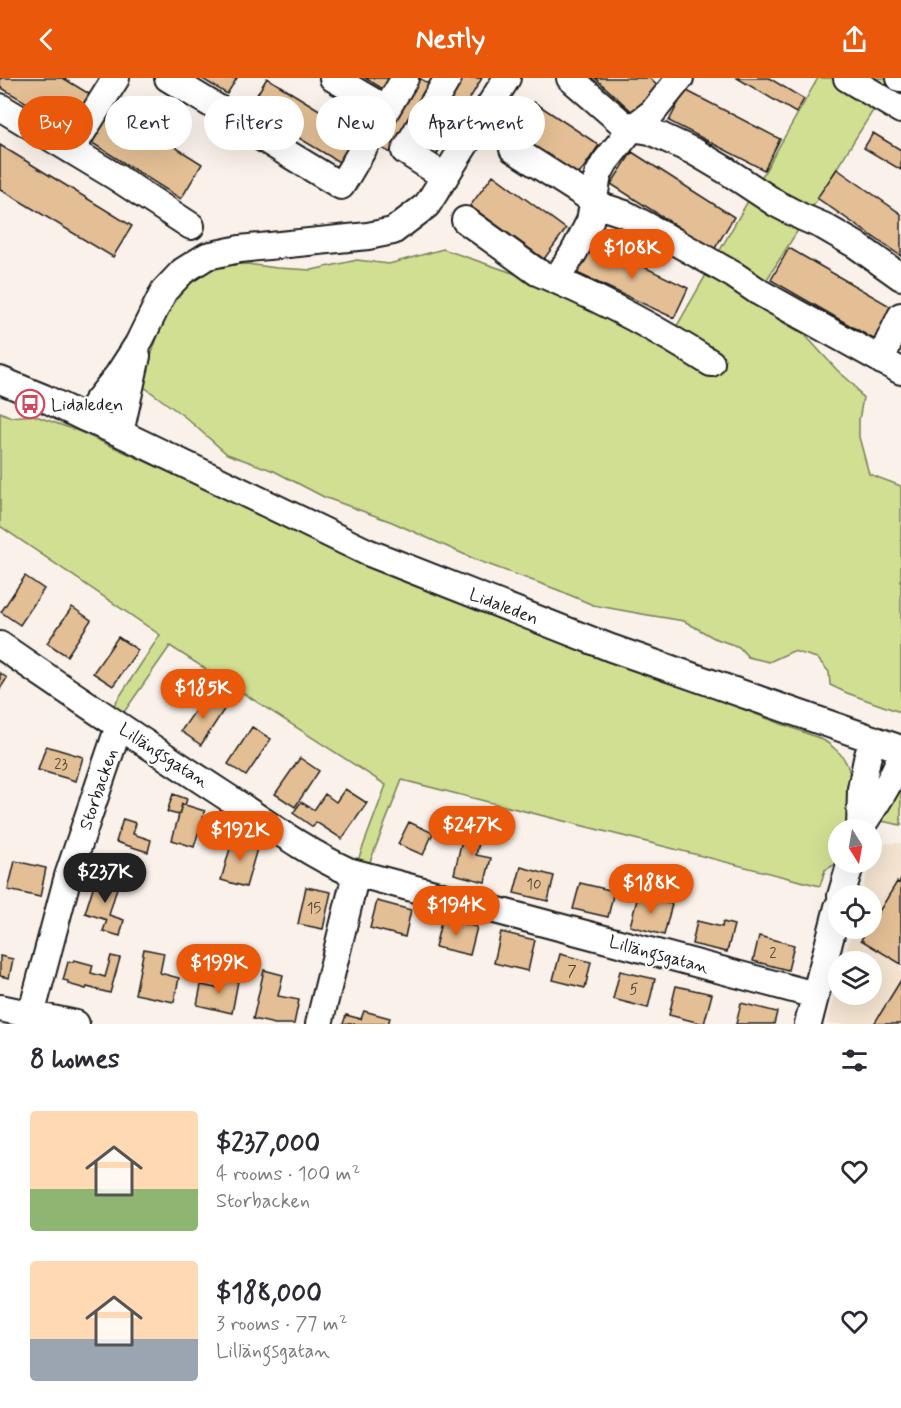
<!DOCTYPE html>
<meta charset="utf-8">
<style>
:root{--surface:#fff;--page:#f7f7f7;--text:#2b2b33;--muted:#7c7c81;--accent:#ea580c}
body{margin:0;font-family:Mynerve,sans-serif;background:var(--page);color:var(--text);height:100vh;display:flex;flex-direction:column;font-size:22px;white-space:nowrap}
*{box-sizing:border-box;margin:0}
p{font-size:20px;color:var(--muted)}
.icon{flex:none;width:33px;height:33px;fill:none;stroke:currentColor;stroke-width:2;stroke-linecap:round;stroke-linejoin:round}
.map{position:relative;height:946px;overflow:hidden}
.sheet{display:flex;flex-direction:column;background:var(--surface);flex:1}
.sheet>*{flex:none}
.top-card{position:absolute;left:18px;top:18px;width:600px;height:54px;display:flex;gap:12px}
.needle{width:39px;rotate:169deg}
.buttons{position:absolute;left:828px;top:741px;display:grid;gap:12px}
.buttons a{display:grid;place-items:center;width:54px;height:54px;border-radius:50%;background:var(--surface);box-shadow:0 6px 24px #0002;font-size:30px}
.price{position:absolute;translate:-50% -51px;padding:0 14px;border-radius:21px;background:var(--accent);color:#fff;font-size:20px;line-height:39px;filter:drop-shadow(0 2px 3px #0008)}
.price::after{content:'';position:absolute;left:50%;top:36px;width:18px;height:14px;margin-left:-9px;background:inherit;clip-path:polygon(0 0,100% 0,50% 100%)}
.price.selected{background:#222;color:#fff}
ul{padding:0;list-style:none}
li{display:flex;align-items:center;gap:18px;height:150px;padding:0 30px}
li span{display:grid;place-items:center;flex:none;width:168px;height:120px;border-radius:6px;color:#555}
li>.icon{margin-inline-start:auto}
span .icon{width:72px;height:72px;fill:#fffc;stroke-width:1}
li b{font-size:26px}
h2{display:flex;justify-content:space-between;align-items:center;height:72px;padding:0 30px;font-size:26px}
.pill{padding:0 21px;border-radius:27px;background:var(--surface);box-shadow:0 6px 24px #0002;font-size:21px;line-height:54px}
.pill.selected{background:var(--accent);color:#fff}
header{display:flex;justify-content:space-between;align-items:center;height:78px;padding:0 30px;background:var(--accent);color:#fff;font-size:27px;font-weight:700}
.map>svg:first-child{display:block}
.built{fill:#f3e3d0}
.green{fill:#d1df93;stroke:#767e58;stroke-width:1.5}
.building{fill:#e4bf95;stroke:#1c1c1c;stroke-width:1.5}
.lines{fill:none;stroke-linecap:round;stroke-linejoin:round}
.minor-casing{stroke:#1c1c1c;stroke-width:30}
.minor{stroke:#fff;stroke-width:26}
.labels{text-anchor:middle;stroke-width:4.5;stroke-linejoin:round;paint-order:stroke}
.number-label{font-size:15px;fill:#4e453a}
.poi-label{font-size:18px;fill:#1c1c1c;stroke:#fff;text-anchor:start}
.street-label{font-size:18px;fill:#1c1c1c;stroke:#fff}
</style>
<header><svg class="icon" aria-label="back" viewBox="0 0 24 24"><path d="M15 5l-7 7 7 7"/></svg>Nestly<svg class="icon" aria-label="share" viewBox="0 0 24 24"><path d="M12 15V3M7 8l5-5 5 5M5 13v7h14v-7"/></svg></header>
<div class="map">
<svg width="901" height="946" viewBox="0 0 901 946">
<rect width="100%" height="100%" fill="#faf2ea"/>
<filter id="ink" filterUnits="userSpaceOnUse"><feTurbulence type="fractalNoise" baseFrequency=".0167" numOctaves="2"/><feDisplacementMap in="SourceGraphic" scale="12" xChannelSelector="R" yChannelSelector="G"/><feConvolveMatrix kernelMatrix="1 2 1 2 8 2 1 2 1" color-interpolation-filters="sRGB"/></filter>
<g filter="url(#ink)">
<path class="built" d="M 886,765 L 901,765 L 901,946 L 827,946 L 838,902 L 838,916 L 872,916 L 872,884 L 844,883 L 852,851 L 872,850 L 872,818 L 861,817 L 870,785 L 872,784 L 874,773 Z"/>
<path class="green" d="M 818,0 L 891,0 L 881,20 L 759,214 L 789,231 L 777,241 L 805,257 L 837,292 L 853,306 L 863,320 L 859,342 L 859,359 L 869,396 L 901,408 L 901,633 L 897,633 L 847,615 L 830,607 L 829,594 L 817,580 L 793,573 L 769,584 L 748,579 L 739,569 L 714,560 L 684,543 L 642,536 L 593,527 L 558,512 L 479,483 L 392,444 L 324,419 L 274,393 L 227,376 L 185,339 L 144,309 L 147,290 L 167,230 L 199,197 L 213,187 L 247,186 L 277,190 L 312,192 L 357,182 L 389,186 L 443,171 L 583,219 L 670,260 Z
M 0,334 L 11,339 L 33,337 L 78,353 L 437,516 L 819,660 C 825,663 831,667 835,671 C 858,689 851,721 849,747 L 846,747 L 844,751 L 838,752 L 838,776 L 836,786 L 825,792 L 820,808 L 402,702 L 369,786 L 358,782 L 386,707 L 170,568 L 122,637 L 112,630 L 160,557 L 0,448 Z
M 901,707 L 901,747 L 881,743 L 896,710 Z"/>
<path class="building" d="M 0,0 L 63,0 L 96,20 L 76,54 L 0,9 Z
M 201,0 L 237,0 L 227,16 Z
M 267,0 L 362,58 L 344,87 L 249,30 Z
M 365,0 L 396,0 L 388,14 Z
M 419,0 L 433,8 L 393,76 L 379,69 Z
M 460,0 L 482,0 L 434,81 L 417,72 Z
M 595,0 L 649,0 L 661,11 L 637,38 Z
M 737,0 L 769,0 L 804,21 L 796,35 Z
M 685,12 L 780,61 L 764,92 L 669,43 Z
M 534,24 L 599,67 L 578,98 L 513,55 Z
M 108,27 L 202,86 L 181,121 L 86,61 Z
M 873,55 L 901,72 L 901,92 L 864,70 Z
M 0,67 L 132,148 L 113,179 L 0,111 Z
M 632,74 L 734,139 L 714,172 L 611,106 Z
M 837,91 L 901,136 L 901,178 L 817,120 Z
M 493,97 L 566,151 L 544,181 L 470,128 Z
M 592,164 L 688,210 L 674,240 L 577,195 Z
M 789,170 L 895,231 L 877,263 L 771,202 Z
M 25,498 L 44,511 L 20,547 L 1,534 Z
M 72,529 L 91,542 L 67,578 L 47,565 Z
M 118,559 L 138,572 L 113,608 L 93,595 Z
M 0,595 L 7,600 L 0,611 Z
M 206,617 L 225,630 L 201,667 L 181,653 Z
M 252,649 L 271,661 L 246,698 L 228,686 Z
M 46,668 L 83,679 L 76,703 L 38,692 Z
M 300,680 L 319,693 L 295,729 L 275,716 Z
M 345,711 L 367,725 L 342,761 L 316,744 L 313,749 L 293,735 L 301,724 L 314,732 L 325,716 L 336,724 Z
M 173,716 L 187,721 L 185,727 L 182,726 L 179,737 L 167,734 Z
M 182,726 L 205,733 L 194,769 L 172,762 Z
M 123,741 L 136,745 L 133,756 L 151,762 L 148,774 L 116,764 Z
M 409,744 L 433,755 L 423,777 L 398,766 Z
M 465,749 L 482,753 L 476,777 L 491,780 L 485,804 L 454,796 Z
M 233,760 L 258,767 L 246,809 L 221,802 Z
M 15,783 L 46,790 L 40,819 L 8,812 Z
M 521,789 L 554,798 L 548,823 L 514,815 Z
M 97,797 L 119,803 L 109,837 L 124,842 L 120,858 L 103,853 L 107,842 L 85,835 Z
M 901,801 L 901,886 L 861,862 L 868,850 L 872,850 L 872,845 L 897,804 L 899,805 Z
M 580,805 L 614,813 L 608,839 L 573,831 Z
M 306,809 L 331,814 L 323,851 L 298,846 Z
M 638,818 L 672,826 L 664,857 L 630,848 Z
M 377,823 L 411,832 L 405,859 L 370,850 Z
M 442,840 L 477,849 L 470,877 L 435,869 Z
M 697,843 L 722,849 L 723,844 L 734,847 L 727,874 L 692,866 Z
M 501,854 L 535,862 L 528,893 L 494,885 Z
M 759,858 L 794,867 L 788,892 L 753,883 Z
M 144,871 L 164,875 L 160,895 L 179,900 L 174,924 L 135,916 Z
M 560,876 L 591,884 L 585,910 L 553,902 Z
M 0,878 L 13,881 L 9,900 L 0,898 Z
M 111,878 L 120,880 L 110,915 L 87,909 L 86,911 L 68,906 L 68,903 L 63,902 L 68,884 L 73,884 L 74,882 L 93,887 L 91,895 L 105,899 Z
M 264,892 L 283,897 L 278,918 L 299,922 L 294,946 L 275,946 L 253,941 Z
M 620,893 L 655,901 L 648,930 L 613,921 Z
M 218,899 L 238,903 L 232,935 L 197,927 L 201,907 L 216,910 Z
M 901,902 L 901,946 L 874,946 Z
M 676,908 L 712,916 L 704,946 L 669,937 Z
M 741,925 L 777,934 L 774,946 L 736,946 Z
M 364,933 L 390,940 L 388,946 L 343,946 L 346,937 L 361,941 Z"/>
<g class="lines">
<g class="minor-casing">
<path id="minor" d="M 168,0 L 234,40 L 254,55 L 341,108 L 405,0
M 333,0 L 386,31
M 570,0 L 622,45 L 632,50 L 650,53 L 695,74 L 727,93 L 777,126 L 802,139 L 823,148 L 856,167 L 901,199
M 680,0 L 652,35 L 632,50 L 605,84 L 598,97 L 590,143 L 574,174 L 561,194 L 558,203 C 611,226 662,254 711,285
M 847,0 L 901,32
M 900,0 L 901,0
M 0,29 L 116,99 L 191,148
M 513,71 L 604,129 L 625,136 L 647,148 L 734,197 L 759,214 L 901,293
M 71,72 L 116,0
M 445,99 L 405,73 L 448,0
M 465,142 L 537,194 L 558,203
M 882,283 L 888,265 L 901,238
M 0,302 L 44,320 L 85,340 L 120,355 L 367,474 L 611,570 L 901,671
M 85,340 L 98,322 L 118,297 L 138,266 L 164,213 L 183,193 L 207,178 L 240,171 L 368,158 L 393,153 L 427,127 L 507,0
M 120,355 L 137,278
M 0,567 C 74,618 149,668 224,717 C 264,743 304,773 348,793 L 815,917
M 861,749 C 876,726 892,703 901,677
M 860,752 L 861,711 L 867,681 L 873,661
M 841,818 L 851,784
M 0,930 L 76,946
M 33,946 L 31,937 L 68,798 L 119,648
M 319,946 L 356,796
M 808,946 L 838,829"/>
</g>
<use href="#minor" class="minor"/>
</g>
</g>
<defs>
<g id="bus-ring" transform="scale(1.5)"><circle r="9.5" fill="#fff" stroke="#d1495b" stroke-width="1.5"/><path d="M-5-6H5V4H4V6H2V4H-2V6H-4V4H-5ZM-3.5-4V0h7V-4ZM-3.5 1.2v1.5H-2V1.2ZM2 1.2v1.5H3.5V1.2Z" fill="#d1495b"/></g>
</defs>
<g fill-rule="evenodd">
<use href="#bus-ring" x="30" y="326"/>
</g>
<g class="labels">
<g class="number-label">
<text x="61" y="691">23</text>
<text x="534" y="811">10</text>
<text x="314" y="835">15</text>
<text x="773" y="880">2</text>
<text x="572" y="898">7</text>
<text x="634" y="916">5</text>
</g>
<g class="poi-label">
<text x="51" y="332">Lidaleden</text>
</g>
<g class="street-label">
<text transform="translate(504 528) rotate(21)" y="6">Lidaleden</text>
<text transform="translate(164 677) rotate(33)" y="6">Lillängsgatan</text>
<text transform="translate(98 711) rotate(-71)" y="6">Storbacken</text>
<text transform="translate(659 876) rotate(15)" y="6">Lillängsgatan</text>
</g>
</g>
</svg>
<div class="buttons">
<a><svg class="needle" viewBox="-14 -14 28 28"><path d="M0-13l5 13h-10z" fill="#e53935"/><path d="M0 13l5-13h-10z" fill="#7c7c81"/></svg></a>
<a><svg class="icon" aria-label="locate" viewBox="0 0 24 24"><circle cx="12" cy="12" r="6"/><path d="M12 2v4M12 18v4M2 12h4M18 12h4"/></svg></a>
<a><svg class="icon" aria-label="layers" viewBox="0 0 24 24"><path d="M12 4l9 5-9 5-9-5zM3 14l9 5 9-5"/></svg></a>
</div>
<b class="price" style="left:632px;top:202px">$108K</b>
<b class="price" style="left:203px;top:642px">$185K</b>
<b class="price" style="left:472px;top:779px">$247K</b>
<b class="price" style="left:240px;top:784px">$192K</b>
<b class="price selected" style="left:105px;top:826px">$237K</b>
<b class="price" style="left:651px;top:837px">$188K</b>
<b class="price" style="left:456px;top:859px">$194K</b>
<b class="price" style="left:219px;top:917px">$199K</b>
<div class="top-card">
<a class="pill selected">Buy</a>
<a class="pill">Rent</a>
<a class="pill">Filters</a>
<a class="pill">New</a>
<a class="pill">Apartment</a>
</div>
</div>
<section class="sheet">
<h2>8 homes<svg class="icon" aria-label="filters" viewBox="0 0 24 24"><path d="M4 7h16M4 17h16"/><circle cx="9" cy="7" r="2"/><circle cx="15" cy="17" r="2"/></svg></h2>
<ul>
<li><span style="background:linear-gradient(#ffd9b3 65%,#8fb573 0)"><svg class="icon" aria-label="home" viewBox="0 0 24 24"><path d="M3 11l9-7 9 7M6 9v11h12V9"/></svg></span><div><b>$237,000</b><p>4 rooms · 100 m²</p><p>Storbacken</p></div><svg class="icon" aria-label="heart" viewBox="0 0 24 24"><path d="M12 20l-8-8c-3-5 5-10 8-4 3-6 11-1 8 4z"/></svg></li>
<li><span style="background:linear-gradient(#ffd9b3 65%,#9aa5b1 0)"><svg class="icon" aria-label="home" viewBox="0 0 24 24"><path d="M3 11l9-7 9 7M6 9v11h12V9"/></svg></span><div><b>$188,000</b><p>3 rooms · 77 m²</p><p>Lillängsgatan</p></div><svg class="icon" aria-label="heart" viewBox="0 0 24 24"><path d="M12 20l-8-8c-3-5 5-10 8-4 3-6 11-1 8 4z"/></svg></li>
</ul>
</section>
